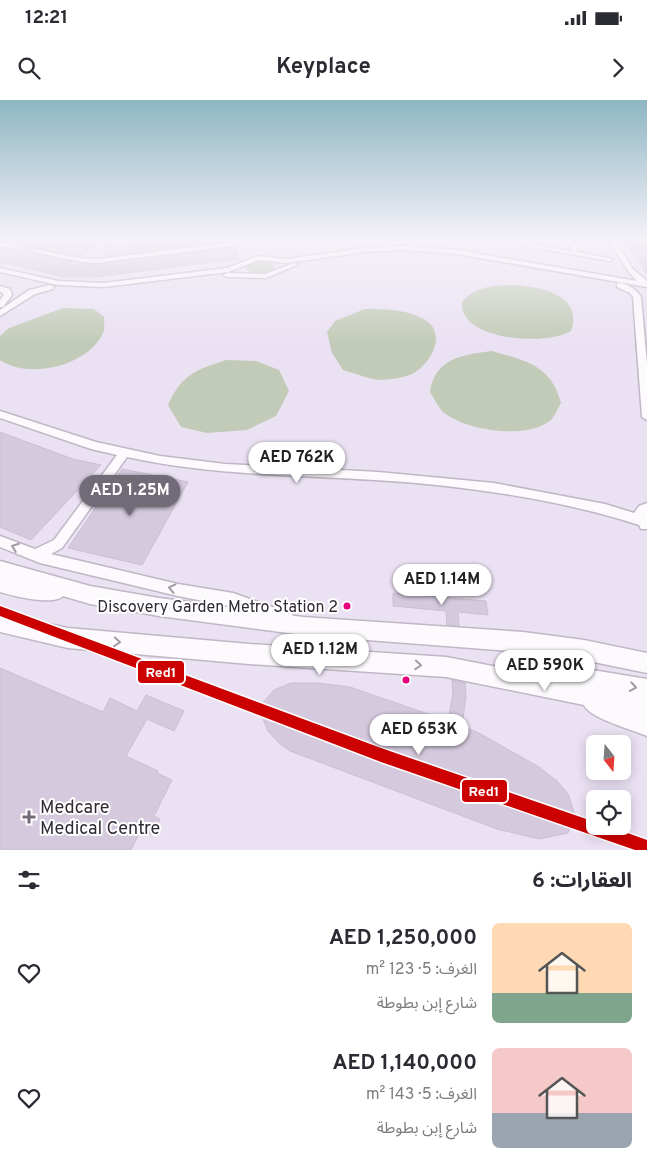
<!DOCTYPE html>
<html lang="ar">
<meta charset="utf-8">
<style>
:root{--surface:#fff;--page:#f2f2f3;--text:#2b2b33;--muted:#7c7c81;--accent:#716a77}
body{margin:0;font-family:Overpass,"Noto Sans Arabic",sans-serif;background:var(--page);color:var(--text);direction:rtl;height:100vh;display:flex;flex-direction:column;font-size:19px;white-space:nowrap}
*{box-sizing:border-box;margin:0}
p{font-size:16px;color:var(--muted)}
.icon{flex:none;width:28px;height:28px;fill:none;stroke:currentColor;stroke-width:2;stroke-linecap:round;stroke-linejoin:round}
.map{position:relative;height:750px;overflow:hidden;direction:ltr}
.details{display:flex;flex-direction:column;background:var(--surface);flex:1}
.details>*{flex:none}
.needle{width:32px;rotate:163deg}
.buttons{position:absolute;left:586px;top:635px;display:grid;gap:10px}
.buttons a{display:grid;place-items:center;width:45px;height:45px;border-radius:8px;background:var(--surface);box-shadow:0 2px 12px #0003;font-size:25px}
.price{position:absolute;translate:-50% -42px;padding:0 11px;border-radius:18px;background:#fff;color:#222;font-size:16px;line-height:32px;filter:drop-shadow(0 1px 2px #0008)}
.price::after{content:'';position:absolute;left:50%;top:30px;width:15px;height:11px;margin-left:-8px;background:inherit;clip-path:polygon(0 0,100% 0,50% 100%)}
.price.selected{background:var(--accent);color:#fff}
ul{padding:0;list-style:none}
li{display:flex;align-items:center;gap:15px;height:125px;padding:0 15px}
li span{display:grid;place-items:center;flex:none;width:140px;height:100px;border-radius:8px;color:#555}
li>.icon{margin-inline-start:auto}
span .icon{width:60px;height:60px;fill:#fffc;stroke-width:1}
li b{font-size:21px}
h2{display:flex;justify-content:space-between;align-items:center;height:60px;padding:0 15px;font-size:21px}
.status{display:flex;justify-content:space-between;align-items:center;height:35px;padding:0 25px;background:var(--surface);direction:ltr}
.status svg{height:14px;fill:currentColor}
header{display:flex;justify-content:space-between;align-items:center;height:65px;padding:0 15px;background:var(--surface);font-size:22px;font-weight:700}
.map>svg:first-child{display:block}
.built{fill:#e4d5f2}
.green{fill:#c2cbb7}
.building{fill:#d4c9dd;stroke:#c9c2cf}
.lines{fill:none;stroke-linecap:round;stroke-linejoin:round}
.minor-casing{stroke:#bfb7c5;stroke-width:3}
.major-casing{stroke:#bfb7c5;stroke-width:3}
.minor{fill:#fcfafd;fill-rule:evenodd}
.major{fill:#fcfafd;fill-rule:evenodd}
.metro-1-casing{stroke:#fff;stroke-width:3}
.metro-1{fill:#c00;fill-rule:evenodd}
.oneway{stroke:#a09ca3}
.bus-dot{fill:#e5007d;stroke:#fff;stroke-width:2}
.poi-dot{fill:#716a77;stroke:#fff;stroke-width:2}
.labels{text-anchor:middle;stroke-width:4;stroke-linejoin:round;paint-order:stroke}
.near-bus-label{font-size:16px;fill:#302a35;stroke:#fff;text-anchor:end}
.near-poi-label{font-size:18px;fill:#302a35;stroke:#fff;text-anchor:start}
.line-badge{stroke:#fff;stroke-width:2}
.badge-label{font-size:14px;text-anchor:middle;font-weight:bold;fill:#fff}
</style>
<div class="status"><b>12:21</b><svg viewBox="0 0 49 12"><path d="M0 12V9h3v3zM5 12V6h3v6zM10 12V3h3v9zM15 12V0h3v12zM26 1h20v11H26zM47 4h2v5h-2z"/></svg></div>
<header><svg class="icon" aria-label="forward" viewBox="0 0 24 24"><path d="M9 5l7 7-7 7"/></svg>Keyplace<svg class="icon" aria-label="search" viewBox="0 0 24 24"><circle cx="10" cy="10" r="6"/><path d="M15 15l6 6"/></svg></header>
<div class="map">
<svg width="647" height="750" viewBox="0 0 647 750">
<rect width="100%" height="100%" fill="#eae1f2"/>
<path class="built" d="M 411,464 L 431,467 L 430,480 L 410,476 Z"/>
<path class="green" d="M 259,160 L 272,162 L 274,168 C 267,175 256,175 247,170 L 246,166 Z
M 512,185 C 538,186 584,194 571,231 C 547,246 459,241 462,202 C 477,186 492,186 512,185 Z
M 63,208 L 94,209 L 104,217 C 104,222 105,229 103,233 C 88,266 29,280 0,260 L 0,236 L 9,228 Z
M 365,209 C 385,209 403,209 422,218 C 448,231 433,261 414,273 C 407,277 389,280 380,280 C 369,279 354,273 343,270 L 332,253 L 327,232 L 335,221 Z
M 492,251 C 526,261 551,265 561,303 C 558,308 555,316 551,320 C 528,340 466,331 443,312 C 438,307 434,298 430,292 C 435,258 462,255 492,251 Z
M 226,260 L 256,261 L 279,270 L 289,291 L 276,316 L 247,330 L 207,333 L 181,327 L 168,305 C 182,274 196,270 226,260 Z"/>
<path class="building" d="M 0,139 L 60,139 L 97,146 L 81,156 L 33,147 L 28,151 L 30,153 L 72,162 L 69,164 L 105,165 L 235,147 L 239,159 L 96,177 L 64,177 L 0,162 L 0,148 L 19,152 L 24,148 L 21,145 Z
M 154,139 L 227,139 L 228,141 L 105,156 L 105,147 L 149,143 Z
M 622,139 L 647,139 L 647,174 L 635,155 Z
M 0,332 L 73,359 L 101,365 L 31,440 L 0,427 Z
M 122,369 L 188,382 L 142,465 L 68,448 Z
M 393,493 L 486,501 L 488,515 L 458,512 L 459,526 L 447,525 L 446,511 L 393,506 Z
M 0,568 L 103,612 L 110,598 L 137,611 L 146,595 L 184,611 L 174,631 L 147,619 L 126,656 L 158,671 L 157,673 L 172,680 L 154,716 L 160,719 L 152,735 L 141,730 L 131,750 L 0,750 Z
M 452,580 L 465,583 L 466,596 L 462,626 L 479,633 L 539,667 L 557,681 L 568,694 L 575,715 L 568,733 L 539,739 L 497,729 L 290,651 L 279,643 L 268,631 L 261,614 L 262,604 L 274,590 L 291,583 L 318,583 L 350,587 L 448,621 L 453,593 Z"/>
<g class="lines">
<g class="minor-casing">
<path id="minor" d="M 135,139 L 152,139 L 149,141 L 107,146 L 104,144 Z
M 448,139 L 455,139 L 452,141 Z
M 484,139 L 497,139 L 571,151 L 571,147 L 566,139 L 572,139 L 577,147 L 577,152 L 613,159 L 610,161 Z
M 608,139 L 614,139 L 633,169 L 647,181 L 647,187 L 457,154 L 403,150 L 364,152 L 287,163 L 259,160 L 228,172 L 104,187 L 58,185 L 0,172 L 0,168 L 58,181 L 104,183 L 227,168 L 258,156 L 287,159 L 364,148 L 403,146 L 457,150 L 637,181 L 628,171 Z
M 244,141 L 246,142 L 246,144 L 97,163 L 81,162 L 30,151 L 33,149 L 81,158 L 97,159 Z
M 0,142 L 21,147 L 22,148 L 19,150 L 0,146 Z
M 294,163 L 299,164 L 266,178 L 227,177 L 223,175 L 227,173 L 265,174 Z
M 617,183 C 627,183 636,189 641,197 L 647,263 L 647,320 L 642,317 L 633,197 L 630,193 L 617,187 Z
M 50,185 L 54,187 L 53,189 L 35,194 L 0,216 L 0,210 L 29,190 Z
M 0,186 L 10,189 L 12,195 L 3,207 L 0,207 L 0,200 L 4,195 L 0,191 Z
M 0,311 L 96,342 L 160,356 L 225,364 L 378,372 L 494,383 L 605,404 L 634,413 L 639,406 L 647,403 L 647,429 L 641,429 L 639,425 C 559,399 460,385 375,380 C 292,375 209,375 127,357 L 62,448 L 51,454 L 178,484 L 233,493 L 292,514 L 294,519 L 292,524 L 287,526 L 233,507 L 178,496 L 40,463 L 0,447 L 0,436 L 35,449 L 54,440 L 117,355 L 91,349 L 0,318 Z"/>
</g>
<g class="major-casing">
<path id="major" d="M 0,461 L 90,486 L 159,498 L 303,517 L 523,532 L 584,540 L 647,553 L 647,573 L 584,560 L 523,552 L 303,535 L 159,516 L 90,504 L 63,496 C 54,506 13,496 0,492 Z
M 0,514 L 68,528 L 249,544 L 446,557 L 503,568 L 505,564 L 512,561 L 568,566 L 647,579 L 647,636 C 633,630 589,618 584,605 L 446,577 L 249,564 L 68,548 L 0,532 Z"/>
</g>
<use href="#minor" class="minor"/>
<use href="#major" class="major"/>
<g class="metro-1-casing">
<path id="metro-1" d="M 0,506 L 381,648 L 595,722 L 595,726 L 608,726 L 647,740 L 647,750 L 635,750 L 381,662 L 0,516 Z"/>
</g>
<use href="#metro-1" class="metro-1"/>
</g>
<defs><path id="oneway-chevron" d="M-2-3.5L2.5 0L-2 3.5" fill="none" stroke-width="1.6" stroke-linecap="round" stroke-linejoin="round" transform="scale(1.25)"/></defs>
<g class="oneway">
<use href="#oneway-chevron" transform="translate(15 447) rotate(-159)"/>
<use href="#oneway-chevron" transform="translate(172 488) rotate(-167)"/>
<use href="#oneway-chevron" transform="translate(117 542) rotate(5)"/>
<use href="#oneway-chevron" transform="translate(418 565) rotate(4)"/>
<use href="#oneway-chevron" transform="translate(633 587) rotate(10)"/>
</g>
<linearGradient id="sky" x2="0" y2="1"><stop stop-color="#8eb6c3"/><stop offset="0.57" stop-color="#f6f2f9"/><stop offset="1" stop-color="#f6f2f9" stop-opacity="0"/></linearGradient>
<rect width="647" height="244" fill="url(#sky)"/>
<g class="bus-dot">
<circle cx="347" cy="506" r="4.5"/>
<circle cx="406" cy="580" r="4.5"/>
</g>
<path class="poi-dot" d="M26.5 709.5h5v5h5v5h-5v5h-5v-5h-5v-5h5z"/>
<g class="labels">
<g class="near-bus-label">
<text x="338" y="512">Discovery Garden Metro Station 2</text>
</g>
<g class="near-poi-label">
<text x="40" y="713">Medcare<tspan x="40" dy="21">Medical Centre</tspan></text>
</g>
</g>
<g class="line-badge">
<rect x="137" y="560" width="48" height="24" rx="5" fill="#c00"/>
<rect x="461" y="679" width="47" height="24" rx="5" fill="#c00"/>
</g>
<g class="badge-label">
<text x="161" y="577">Red1</text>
<text x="484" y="696">Red1</text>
</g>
</svg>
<div class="buttons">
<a><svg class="needle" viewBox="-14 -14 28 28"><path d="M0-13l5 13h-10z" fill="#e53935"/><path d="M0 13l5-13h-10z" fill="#7c7c81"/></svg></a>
<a><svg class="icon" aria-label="locate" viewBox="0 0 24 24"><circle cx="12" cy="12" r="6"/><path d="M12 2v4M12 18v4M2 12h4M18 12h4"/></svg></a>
</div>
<b class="price" style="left:297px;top:384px">AED 762K</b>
<b class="price selected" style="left:130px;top:417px">AED 1.25M</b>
<b class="price" style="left:442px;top:506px">AED 1.14M</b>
<b class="price" style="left:320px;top:576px">AED 1.12M</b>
<b class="price" style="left:545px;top:592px">AED 590K</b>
<b class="price" style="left:419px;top:656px">AED 653K</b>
</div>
<section class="details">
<h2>العقارات: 6<svg class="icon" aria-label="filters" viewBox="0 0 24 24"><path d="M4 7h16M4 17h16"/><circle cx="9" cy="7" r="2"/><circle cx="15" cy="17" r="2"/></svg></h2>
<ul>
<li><span style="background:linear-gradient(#ffd9b3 70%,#7fa58c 0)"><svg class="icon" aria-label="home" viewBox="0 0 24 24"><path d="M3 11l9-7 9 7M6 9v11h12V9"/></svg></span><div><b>AED 1,250,000</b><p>الغرف: 5 · 123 m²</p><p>شارع إبن بطوطة</p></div><svg class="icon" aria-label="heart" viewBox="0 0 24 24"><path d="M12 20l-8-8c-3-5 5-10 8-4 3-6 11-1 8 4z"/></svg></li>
<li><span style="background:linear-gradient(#f6c9c9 65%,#9aa5b1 0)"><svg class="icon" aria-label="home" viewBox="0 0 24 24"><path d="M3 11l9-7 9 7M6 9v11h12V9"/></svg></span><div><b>AED 1,140,000</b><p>الغرف: 5 · 143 m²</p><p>شارع إبن بطوطة</p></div><svg class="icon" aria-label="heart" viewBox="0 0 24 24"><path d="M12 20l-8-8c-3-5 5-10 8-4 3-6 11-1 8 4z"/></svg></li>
</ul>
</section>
